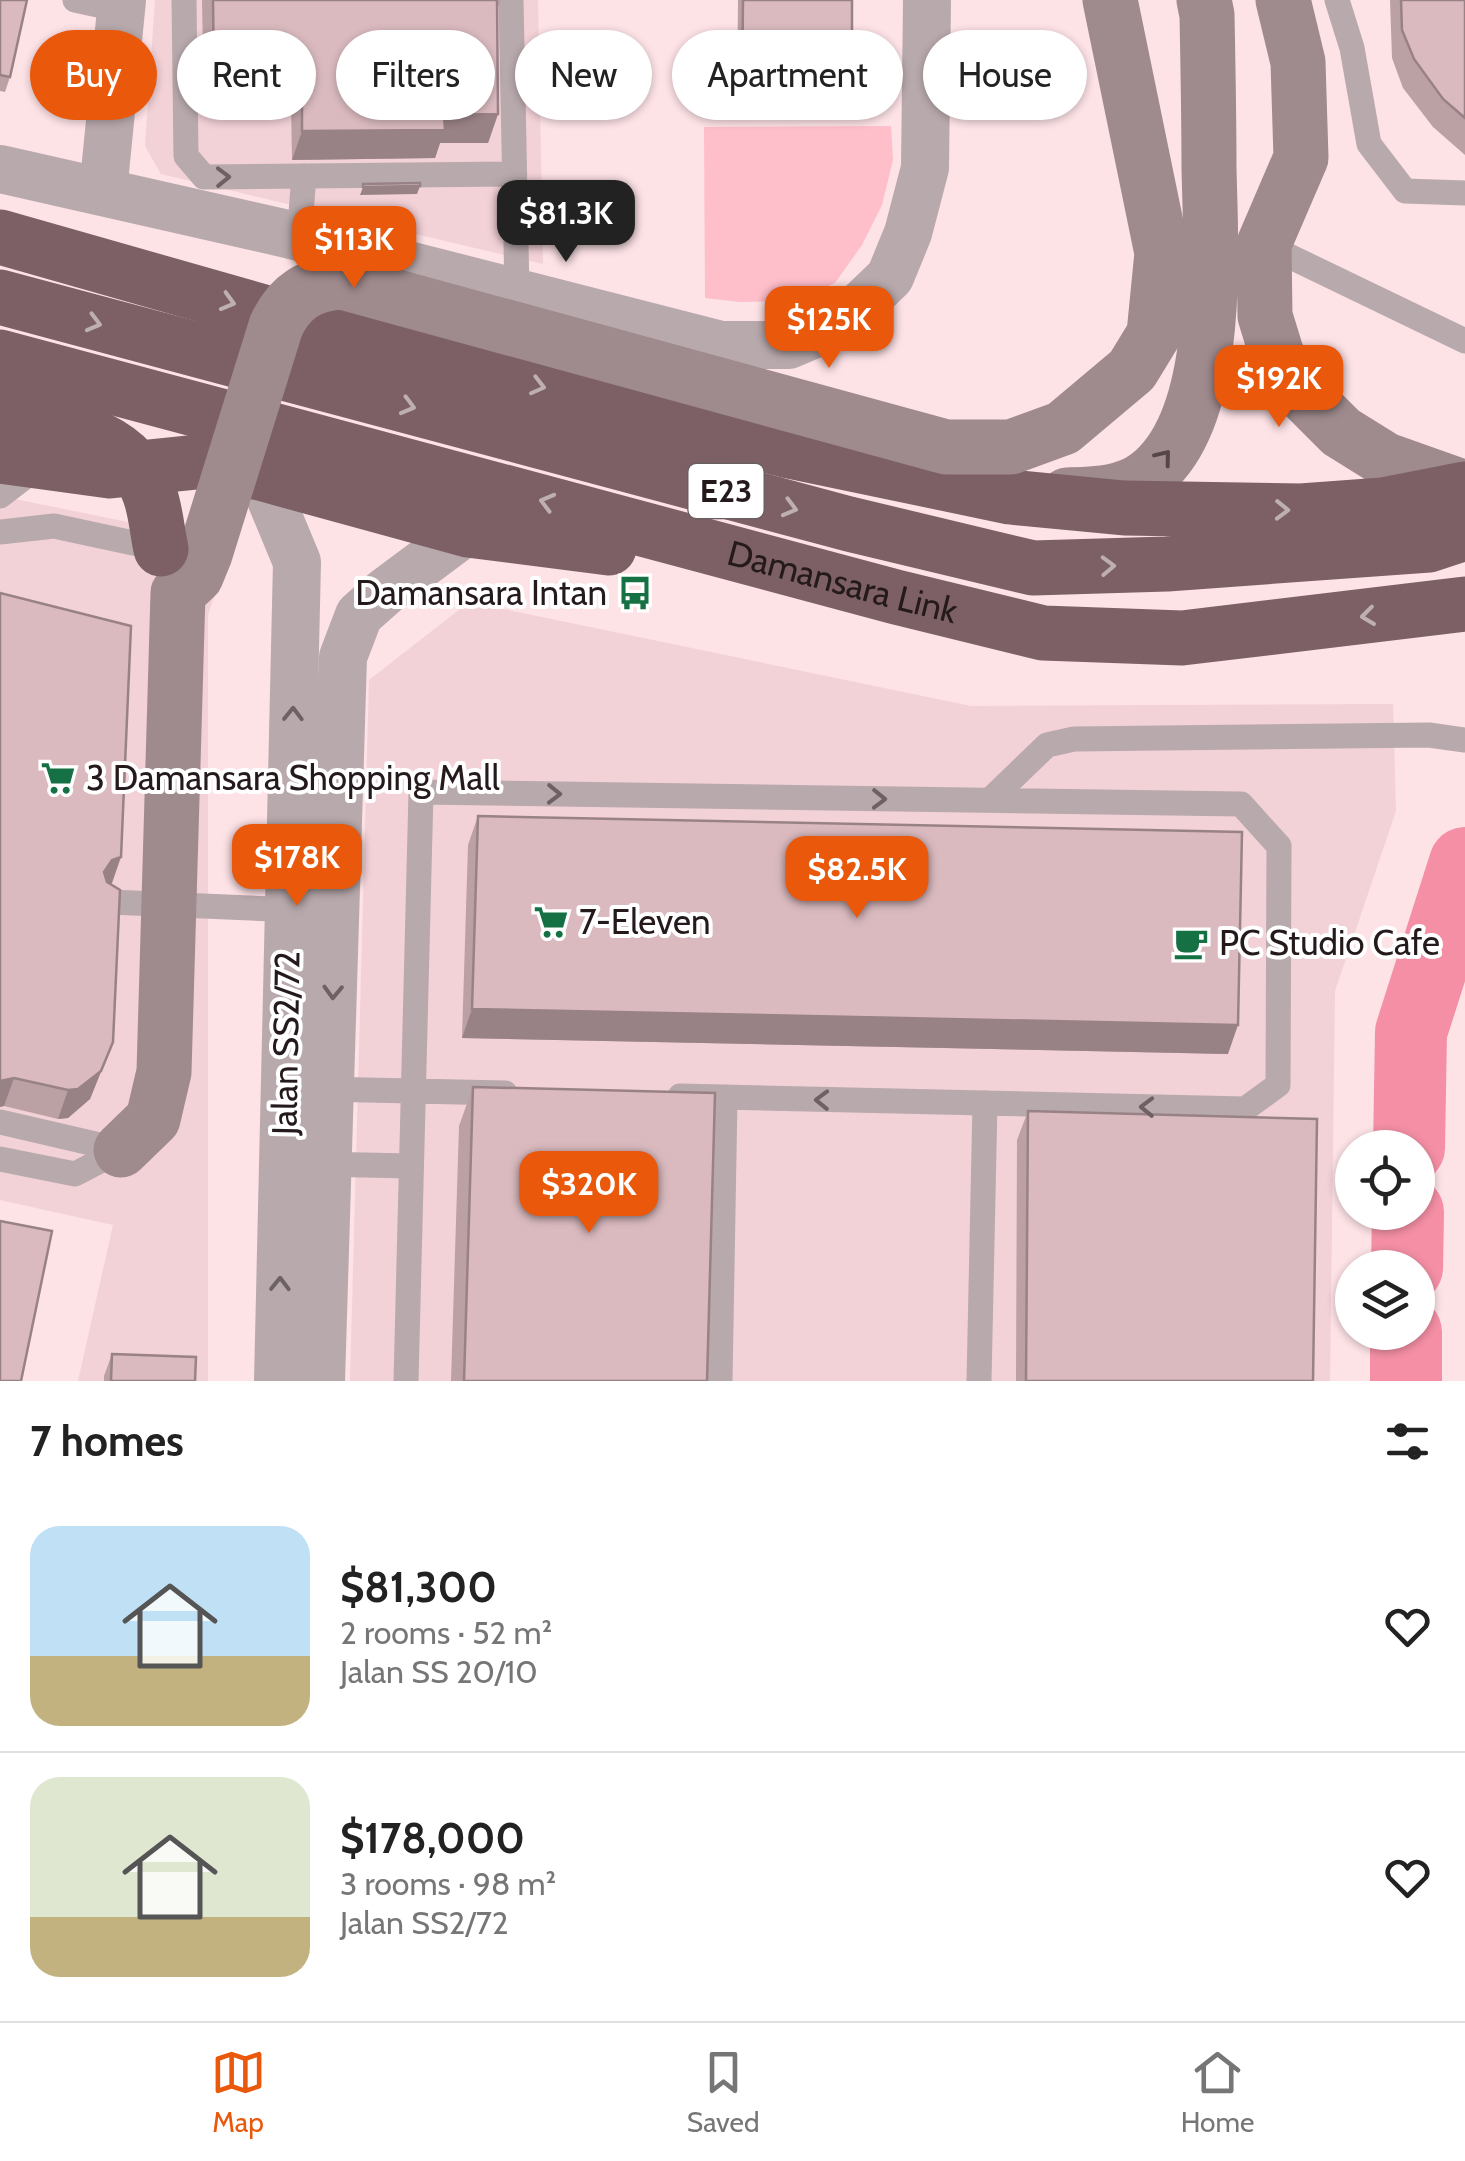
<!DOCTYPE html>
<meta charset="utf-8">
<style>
:root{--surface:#fff;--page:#f2f2f2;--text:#222;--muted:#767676;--line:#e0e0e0;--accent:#ea580c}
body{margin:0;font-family:Cabin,sans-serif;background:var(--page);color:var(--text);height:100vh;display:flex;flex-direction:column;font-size:38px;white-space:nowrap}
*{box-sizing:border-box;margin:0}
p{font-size:32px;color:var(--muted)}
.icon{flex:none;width:55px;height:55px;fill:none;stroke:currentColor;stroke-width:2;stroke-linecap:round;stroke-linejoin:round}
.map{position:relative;height:1381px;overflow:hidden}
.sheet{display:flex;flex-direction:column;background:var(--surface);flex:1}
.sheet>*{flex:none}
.guide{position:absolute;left:30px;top:30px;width:1405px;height:90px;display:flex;gap:20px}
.fabs{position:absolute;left:1335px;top:1130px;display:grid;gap:20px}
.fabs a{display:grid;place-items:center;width:100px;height:100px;border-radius:50%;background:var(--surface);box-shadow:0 2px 8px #0004;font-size:50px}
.price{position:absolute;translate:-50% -85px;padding:0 22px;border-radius:20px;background:var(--accent);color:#fff;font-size:32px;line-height:65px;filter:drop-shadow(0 2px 5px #0008)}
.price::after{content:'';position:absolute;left:50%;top:60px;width:30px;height:22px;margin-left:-15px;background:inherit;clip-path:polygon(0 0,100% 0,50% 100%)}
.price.selected{background:#222;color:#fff}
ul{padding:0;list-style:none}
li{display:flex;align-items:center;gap:30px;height:250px;padding:0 30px}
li+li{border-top:2px solid var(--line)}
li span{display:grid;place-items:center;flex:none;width:280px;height:200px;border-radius:30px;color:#555}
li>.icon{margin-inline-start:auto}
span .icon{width:120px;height:120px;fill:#fffc;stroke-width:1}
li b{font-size:42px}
h2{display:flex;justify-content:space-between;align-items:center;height:120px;padding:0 30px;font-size:42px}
.tag{padding:0 35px;border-radius:45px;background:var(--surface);box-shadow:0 2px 8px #0004;font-size:35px;line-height:90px}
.tag.selected{background:var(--accent);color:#fff}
.tabs{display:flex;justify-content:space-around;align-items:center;height:140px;border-top:2px solid var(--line);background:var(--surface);font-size:28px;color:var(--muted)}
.tabs a{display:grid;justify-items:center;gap:5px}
.tabs .selected{color:var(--accent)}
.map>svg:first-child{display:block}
.built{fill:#f2d1d7}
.green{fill:#febeca}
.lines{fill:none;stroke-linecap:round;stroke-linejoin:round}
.river{stroke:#f48fa5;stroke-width:72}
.lane{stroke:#b8a9ac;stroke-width:25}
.street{stroke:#b8a9ac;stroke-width:48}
.secondary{stroke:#9f8a8d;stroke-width:55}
.highway{stroke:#7c6065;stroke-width:55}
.secondary-bridge{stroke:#9f8a8d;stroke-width:55}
.highway-bridge{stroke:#7c6065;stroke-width:55}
.wall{fill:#bba0a4}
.shaded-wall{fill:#998286}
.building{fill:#dababf;stroke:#998286;stroke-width:2.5}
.oneway{stroke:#6e6164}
.oneway2{stroke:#beb0b2}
.oneway3{stroke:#554649}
.labels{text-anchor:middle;stroke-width:8;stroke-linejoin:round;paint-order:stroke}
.shield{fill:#fff;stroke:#665e5f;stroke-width:2.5}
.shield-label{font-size:32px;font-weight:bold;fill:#24191b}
.street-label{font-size:35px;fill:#24191b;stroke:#fff}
.poi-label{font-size:35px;fill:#24191b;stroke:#fff;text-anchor:start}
</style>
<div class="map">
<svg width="1465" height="1381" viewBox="0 0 1465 1381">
<rect width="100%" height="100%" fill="#fde2e6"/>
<path class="built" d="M 155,0 L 538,0 L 543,264 L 161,174 L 145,146 Z
M 0,496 L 231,543 L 208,615 L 208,1381 L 78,1381 L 113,1225 L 0,1200 Z
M 469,602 L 971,706 L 1393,704 L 1396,811 L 1335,991 L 1330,1381 L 350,1381 L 369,680 Z"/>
<path class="green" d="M 891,126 L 893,160 L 882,205 L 862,245 L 835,283 L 793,301 L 740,302 L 705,298 L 704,127 Z"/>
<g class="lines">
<path class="river" d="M 1409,1148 L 1411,1032 L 1465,863
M 1407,1268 L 1408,1212
M 1406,1381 L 1406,1332"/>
<path class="lane" d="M 75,0 L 121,10
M 184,0 L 186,156 L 204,177 L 513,174
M 511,0 L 517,292
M 1337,0 L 1352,48 L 1369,144 L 1405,191 L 1465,193
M 299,237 L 304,176
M 1264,244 L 1465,341
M 0,496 L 39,466
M 0,532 L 54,526 L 161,549
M 990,800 L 1047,745 L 1074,739 L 1429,735 L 1465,740
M 110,902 L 296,910
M 320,1089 L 505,1093
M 0,1122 L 121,1150
M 0,1159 L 75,1174 L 121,1150
M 316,1164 L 411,1166
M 406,1381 L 421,792 L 1241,804 L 1279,846 L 1278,1085 L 1245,1109 L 680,1096
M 720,1381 L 725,1097
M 979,1381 L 985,1103"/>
<path class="street" d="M 0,169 L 283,233 L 721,345 L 789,345 L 843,322 L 890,277 L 908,233 L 925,168 L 927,0
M 103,192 L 122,0
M 260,473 L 297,562 L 278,1381
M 321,1381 L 343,657 L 359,615 L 386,591 L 468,530"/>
<path class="secondary" d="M 1283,0 L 1298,62 L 1301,158 L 1264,244 L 1265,316 L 1277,355 L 1296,387 L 1341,432 L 1386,460 L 1465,488
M 1067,495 C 1094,494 1125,494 1148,476 C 1222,420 1211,252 1209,169 C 1209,117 1208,66 1207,15 L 1204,0"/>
<g class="highway">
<path d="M 0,237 L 376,344 L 785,450 L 1010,497 L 1124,508 L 1301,511 L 1383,505 L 1465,489"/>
<path d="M 0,297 L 849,524 L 1033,568 L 1167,564 L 1429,545 L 1465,533"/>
<path id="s1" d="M 0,357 L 896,597 L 1043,633 L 1182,638 L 1465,604"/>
<path d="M 0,456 L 110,471 L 197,462 L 260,473 L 468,530 L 609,548"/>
</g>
<path class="secondary-bridge" d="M 121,1150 L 153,1119 L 164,1072 L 178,593 L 196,576 L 205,554 L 276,326 C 290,296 310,284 342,282 L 946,447 L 1011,447 L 1063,428 L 1132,370 L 1154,334 L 1162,253 L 1110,0"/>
<path class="highway-bridge" d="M 0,412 C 56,425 129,431 150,495 C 156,512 157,531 161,549"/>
</g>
<path class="wall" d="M 0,0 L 10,77 L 5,92 L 0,91 Z
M 202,0 L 501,0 L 497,9 L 498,114 L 488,143 L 440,143 L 435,158 L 292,160 L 291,105 L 204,106 Z
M 738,0 L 852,0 L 852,95 L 846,110 L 737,109 Z
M 1390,0 L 1465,0 L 1465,155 L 1433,127 L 1403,88 L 1392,58 Z
M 0,593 L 111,885 L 113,1042 L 90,1099 L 68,1118 L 58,1119 L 4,1106 L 0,1107 Z
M 478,816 L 1228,1054 L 462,1038 L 468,845 Z
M 473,1087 L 707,1381 L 451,1381 L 459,1126 Z
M 1028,1111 L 1313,1381 L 1016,1381 L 1017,1140 Z
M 112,1354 L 195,1381 L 104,1381 L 104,1376 Z"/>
<path class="shaded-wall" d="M 302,76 L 291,105 L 204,106 L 214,78 Z
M 742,93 L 852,95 L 846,110 L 737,109 Z
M 498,114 L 488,143 L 440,143 L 435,158 L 292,160 L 302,131 L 444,115 Z
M 420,186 L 417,194 L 360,195 L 363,187 Z
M 121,857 L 111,886 L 102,888 L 104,872 L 112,860 Z
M 472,1009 L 1238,1025 L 1228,1054 L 462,1038 Z
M 113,1042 L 90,1099 L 68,1118 L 58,1119 L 68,1090 Z
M 14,1078 L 4,1106 L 0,1107 L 0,1081 Z"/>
<path class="building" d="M 0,0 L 27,0 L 10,77 L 0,75 Z
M 213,0 L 497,0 L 498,114 L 444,115 L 445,130 L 302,131 L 302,76 L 214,78 Z
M 743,0 L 852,0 L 852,95 L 742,93 Z
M 1401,0 L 1465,0 L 1465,118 L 1443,99 L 1414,59 L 1402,30 Z
M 420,183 L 420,186 L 363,187 L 363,184 Z
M 0,593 L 131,626 L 121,857 L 112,860 L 104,872 L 107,882 L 120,890 L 113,1042 L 101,1071 L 78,1089 L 68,1090 L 14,1078 L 0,1081 Z
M 478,816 L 1242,832 L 1238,1025 L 472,1009 Z
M 473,1087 L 715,1093 L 707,1381 L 464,1381 Z
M 1028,1111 L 1317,1119 L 1313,1381 L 1026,1381 Z
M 0,1221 L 52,1231 L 21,1381 L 0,1381 Z
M 112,1354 L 196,1357 L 195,1381 L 111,1381 Z"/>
<defs><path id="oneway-chevron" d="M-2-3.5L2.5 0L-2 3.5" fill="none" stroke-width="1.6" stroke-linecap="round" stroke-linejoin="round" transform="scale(2.5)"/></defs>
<g class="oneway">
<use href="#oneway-chevron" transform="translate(223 177) rotate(-1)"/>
<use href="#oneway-chevron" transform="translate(293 714) rotate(-89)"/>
<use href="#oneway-chevron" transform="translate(554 794) rotate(1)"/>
<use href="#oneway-chevron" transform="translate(879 799) rotate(1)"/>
<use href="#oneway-chevron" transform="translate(333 992) rotate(92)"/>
<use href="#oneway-chevron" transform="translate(822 1100) rotate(-179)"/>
<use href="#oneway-chevron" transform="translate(1147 1107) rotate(-179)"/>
<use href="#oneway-chevron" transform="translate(280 1284) rotate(-89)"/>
</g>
<g class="oneway2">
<use href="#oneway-chevron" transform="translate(228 302) rotate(16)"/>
<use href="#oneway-chevron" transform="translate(94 323) rotate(15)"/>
<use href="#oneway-chevron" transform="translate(538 386) rotate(14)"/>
<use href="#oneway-chevron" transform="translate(408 406) rotate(15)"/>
<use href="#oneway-chevron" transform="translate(547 502) rotate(-165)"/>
<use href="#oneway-chevron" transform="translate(790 508) rotate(15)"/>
<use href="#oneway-chevron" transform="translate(1282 510) rotate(1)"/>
<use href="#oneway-chevron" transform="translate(1108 566) rotate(-2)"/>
<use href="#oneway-chevron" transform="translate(1368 616) rotate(173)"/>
</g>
<use class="oneway3" href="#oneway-chevron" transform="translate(1164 457) rotate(-51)"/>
<defs>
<g id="bus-bare" transform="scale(2.7)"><path d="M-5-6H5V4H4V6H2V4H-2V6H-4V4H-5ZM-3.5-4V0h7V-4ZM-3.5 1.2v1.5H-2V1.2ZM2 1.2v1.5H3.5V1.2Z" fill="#157044" stroke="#fff" stroke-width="2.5" paint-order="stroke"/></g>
<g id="supermarket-bare" transform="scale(2.7)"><path d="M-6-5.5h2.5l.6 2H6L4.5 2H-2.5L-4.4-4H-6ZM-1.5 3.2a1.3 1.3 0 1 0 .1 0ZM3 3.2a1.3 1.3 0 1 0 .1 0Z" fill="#157044" stroke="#fff" stroke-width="2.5" paint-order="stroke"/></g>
<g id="cafe-bare" transform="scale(2.7)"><path d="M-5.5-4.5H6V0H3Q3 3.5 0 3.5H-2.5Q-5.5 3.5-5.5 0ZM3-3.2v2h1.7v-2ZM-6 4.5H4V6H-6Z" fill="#157044" stroke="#fff" stroke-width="2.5" paint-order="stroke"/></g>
</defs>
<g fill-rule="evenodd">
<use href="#bus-bare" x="635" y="593"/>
<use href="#supermarket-bare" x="58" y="778"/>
<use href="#supermarket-bare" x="551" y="922"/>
<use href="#cafe-bare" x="1191" y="943"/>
</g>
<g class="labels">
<rect class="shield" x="688.5" y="464" width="75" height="54" rx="8"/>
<g class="shield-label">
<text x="726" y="502">E23</text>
</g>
<g class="street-label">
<text dy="12" stroke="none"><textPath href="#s1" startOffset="872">Damansara Link</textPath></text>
<text transform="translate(286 1043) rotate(-89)" y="12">Jalan SS2/72</text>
</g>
<g class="poi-label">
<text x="607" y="605" text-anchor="end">Damansara Intan</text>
<text x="86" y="790">3 Damansara Shopping Mall</text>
<text x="579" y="934">7-Eleven</text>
<text x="1219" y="955">PC Studio Cafe</text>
</g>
</g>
</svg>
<div class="fabs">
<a><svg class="icon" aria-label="locate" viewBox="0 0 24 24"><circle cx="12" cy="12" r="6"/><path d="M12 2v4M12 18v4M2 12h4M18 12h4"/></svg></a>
<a><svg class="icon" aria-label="layers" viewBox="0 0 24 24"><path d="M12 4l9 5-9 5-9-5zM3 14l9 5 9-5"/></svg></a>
</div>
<b class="price selected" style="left:566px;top:265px">$81.3K</b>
<b class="price" style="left:354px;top:291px">$113K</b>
<b class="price" style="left:829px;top:371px">$125K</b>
<b class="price" style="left:1279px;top:430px">$192K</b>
<b class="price" style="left:297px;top:909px">$178K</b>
<b class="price" style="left:857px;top:921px">$82.5K</b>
<b class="price" style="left:589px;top:1236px">$320K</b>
<div class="guide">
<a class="tag selected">Buy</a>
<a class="tag">Rent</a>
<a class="tag">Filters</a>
<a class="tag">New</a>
<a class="tag">Apartment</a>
<a class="tag">House</a>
</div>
</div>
<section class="sheet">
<h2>7 homes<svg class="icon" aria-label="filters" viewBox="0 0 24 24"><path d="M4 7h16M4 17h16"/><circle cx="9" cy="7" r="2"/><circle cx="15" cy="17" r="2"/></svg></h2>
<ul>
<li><span style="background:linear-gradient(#bfe0f5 65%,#c2b280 0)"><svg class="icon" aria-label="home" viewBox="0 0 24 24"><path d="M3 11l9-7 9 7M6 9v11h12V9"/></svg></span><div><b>$81,300</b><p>2 rooms · 52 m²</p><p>Jalan SS 20/10</p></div><svg class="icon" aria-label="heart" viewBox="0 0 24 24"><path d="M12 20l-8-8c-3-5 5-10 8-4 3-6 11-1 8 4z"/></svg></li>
<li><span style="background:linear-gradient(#dfe7d0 70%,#c2b280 0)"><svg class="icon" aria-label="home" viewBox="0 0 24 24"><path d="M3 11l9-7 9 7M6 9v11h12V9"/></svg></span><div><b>$178,000</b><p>3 rooms · 98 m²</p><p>Jalan SS2/72</p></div><svg class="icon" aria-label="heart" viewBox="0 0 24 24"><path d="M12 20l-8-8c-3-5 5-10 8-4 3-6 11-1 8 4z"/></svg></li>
</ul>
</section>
<nav class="tabs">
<a class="selected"><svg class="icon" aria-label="map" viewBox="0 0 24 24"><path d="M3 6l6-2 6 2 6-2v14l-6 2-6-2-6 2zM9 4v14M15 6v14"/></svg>Map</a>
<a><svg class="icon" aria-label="saved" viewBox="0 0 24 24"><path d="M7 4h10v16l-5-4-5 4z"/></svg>Saved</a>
<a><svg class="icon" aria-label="home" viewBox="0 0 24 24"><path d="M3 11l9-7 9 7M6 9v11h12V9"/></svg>Home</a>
</nav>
